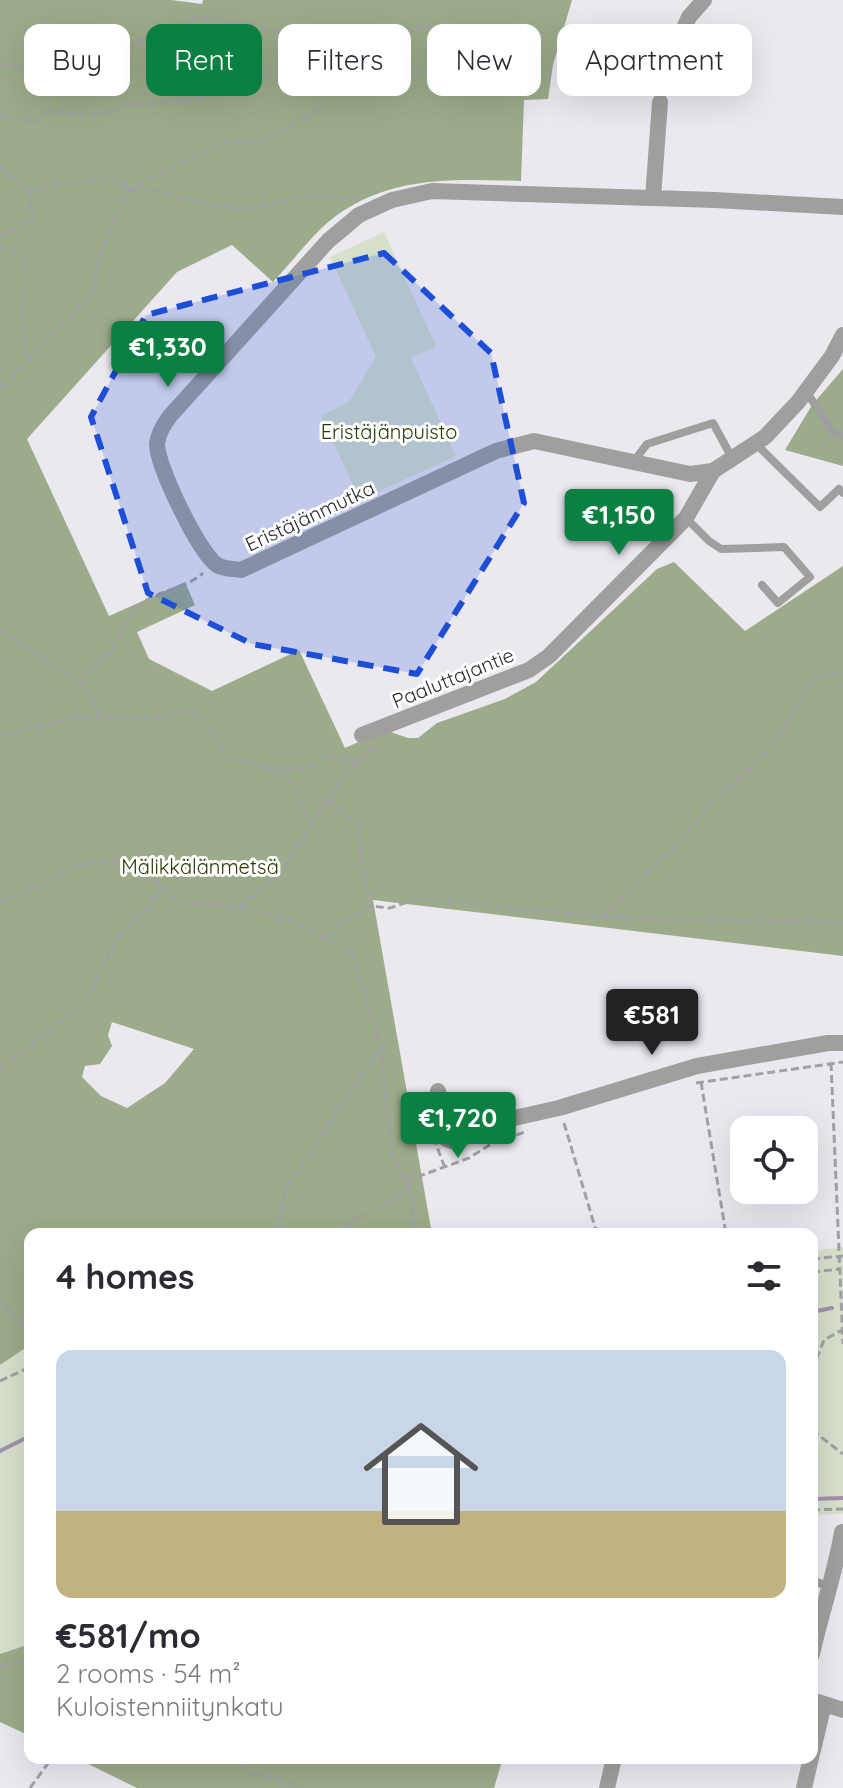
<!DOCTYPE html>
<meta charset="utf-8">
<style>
:root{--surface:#fff;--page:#f7f7f7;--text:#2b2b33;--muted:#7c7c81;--line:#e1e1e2;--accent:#0b8043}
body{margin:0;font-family:Quicksand,sans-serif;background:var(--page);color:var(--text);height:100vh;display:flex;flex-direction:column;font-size:30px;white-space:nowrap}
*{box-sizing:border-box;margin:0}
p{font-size:26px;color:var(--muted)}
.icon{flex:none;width:44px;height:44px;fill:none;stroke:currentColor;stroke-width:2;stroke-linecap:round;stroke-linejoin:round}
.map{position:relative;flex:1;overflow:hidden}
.drawer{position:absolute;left:24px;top:1228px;width:794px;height:536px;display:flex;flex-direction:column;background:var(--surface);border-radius:16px;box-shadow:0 8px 32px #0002}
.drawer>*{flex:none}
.top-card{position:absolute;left:24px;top:24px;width:796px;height:72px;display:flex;gap:16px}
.fabs{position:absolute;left:730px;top:1116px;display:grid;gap:16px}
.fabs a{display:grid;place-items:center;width:88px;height:88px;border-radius:16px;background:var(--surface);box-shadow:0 8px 32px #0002;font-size:40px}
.price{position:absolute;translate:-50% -68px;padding:0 18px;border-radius:8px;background:var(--accent);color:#fff;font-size:26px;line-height:52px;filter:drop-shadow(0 2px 4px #0008)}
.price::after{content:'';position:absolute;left:50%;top:48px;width:24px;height:18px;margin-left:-12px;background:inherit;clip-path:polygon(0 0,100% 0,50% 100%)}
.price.current{background:#222;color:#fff}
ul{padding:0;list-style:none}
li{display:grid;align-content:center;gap:16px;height:424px;padding:0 32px}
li+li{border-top:2px solid var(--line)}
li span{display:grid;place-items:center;height:248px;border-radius:16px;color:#555}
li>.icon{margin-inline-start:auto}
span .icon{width:144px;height:144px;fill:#fffc;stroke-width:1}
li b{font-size:34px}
h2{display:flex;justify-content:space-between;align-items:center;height:96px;padding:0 32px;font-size:34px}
.tag{padding:0 28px;border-radius:16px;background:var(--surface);box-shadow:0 8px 32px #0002;font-size:28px;line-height:72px}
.tag.current{background:var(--accent);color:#fff}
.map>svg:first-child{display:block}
.green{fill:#d6e0cb}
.forest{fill:#9cac8a;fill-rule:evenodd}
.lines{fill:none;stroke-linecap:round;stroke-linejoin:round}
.stream{stroke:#a290b0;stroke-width:4}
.path{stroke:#a2a0a6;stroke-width:3;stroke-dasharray:8 4;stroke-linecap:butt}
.lane{stroke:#9fa09d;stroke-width:8}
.street{stroke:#9fa09d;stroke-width:16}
.marked{fill:#1d4ed8;fill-opacity:0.2;stroke:#1d4ed8;stroke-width:6;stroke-dasharray:16 10;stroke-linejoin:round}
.labels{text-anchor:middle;stroke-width:6;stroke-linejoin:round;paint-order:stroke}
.park-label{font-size:20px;fill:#263a02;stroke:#fff}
.street-label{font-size:20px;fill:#2a292c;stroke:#fff}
</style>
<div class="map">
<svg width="843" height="1788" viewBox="0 0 843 1788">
<rect width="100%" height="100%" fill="#ece8f0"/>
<path class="green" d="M 384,232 L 436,346 L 411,358 L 456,456 L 360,500 L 321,416 L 349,402 L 376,357 L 330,257 Z
M 843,1247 L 843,1514 L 812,1515 L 812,1251 Z
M 30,1345 L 30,1644 L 0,1654 L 0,1365 Z"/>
<path class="forest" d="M 0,0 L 171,0 L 202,4 L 203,0 L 572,0 L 553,65 L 548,99 L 524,100 L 521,181 C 452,179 384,175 327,223 C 308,240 291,263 273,282 L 232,245 L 177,272 L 27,439 L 109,616 L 185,582 L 195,605 L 137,632 L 149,659 L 212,691 L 299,650 L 345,748 L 385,730 L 408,738 L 418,738 L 437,723 L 505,699 L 536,682 L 657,569 L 674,562 L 745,631 L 843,566 L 843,956 L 373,900 L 432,1234 L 30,1234 L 30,1345 L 0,1365 ZM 112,1022 L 194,1049 L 165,1083 L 127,1108 L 101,1096 L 82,1077 L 85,1066 L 100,1064 L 112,1046 L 108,1035 Z
M 843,369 L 843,466 L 785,450 L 812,405 Z
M 30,1644 L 30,1736 L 0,1722 L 0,1654 Z
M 76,1758 L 503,1758 L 494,1788 L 137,1788 Z"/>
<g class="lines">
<path class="stream" d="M 812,1312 L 832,1308
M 0,1451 L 30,1436
M 812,1499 L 843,1498"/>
<path class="path" d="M 0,68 L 6,65 L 89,70 L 152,36 L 169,34 L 193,18 L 220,19 L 316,39 L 332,52 L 341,82 L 311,114 L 267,138 L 257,142 L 223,140 L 127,191 L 99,257 L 92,293 L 0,390
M 664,87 L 669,67
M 0,115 L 35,122 L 48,110 L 74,115 L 92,115 L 132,105 L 199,99 L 259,72 L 290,84 L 323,71 L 370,45 L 427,25 L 441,39 L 447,61 L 427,74 L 398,71 L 369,63 L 341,82
M 0,167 L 29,191 L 32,220 L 0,236
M 29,191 L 75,182 L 122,179 L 127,191 L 154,190 L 207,204 L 241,209 L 283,202 L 299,195 L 360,198
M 0,244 L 27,261 L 21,309 L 27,361
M 0,630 L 82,685
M 101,716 L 82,685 C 88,665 103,663 114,647 C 121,636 126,618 136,608 C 154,590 185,590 203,573
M 0,735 L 80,716 L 132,719 L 159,717 L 188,709 L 202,719 L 227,755 L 241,761 L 289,770 L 308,767 L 329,755 L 358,763
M 265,767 L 291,782 L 309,824
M 328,799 L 358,825 L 364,879 L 372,900
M 0,902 L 88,862 L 122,860 L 151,876 L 180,903 L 239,907 L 294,921 L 352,954 L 381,1048 L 391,1154 L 406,1181 L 412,1202 L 414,1234
M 239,907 L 280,874 L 339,782 L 374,746
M 601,917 L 672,850 L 712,801 L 754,765 L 777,739 L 812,681 L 821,676 L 843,672
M 326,937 L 342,922 L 370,906 L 390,908 L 419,898 L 601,917 L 843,923
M 831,1063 L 843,1344
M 0,1069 L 85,1002 L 113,946 L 130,924 L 148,907 L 162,886
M 701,1082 L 726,1234
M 696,1083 L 843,1062
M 458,1104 L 463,1105 L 471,1112
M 564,1123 L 597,1234
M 433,1125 L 436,1144 L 445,1168
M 406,1181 L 469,1158 L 491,1144 L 528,1131
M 277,1234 L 285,1190 L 362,1074 L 381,1048
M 333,1234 L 356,1219 L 409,1191
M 812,1259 L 843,1256
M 812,1272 L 840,1269
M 0,1301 C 11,1310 18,1325 30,1331
M 812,1370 L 824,1340 L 842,1330
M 0,1381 L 30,1367
M 812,1430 L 843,1454
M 812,1510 L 843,1509
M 0,1666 L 30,1658
M 232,1758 L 252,1773 L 283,1781 L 300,1788
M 30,1788 L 52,1758"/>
<path class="lane" d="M 806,391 L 832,431 L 843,436
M 756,444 L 820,507 L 839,489 L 843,493
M 634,461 L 647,444 L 713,423 L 732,458
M 686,518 L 709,541 L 721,549 L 784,547 L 810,577 L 778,603 L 762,585
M 812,1580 L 829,1587"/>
<path class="street" d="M 673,53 L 689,17 L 704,0
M 653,198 L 660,102
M 713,471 L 690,474 L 534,441 L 496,451 L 241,570 C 234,569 223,569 217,565 C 199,553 157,466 157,444 C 158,433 164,424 170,416 L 328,241 L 359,215 L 392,200 L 432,191 L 715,200 L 843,207
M 362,735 L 529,670 L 549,656 L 686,518 L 713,471 L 765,437 L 798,402 L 832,356 L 843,335
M 438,1091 L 444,1115
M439 1126a15 15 0 1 1 30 0a15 15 0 1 1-30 0Z
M 469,1128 L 559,1108 L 697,1066 L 828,1043 L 843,1043
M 812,1654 C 821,1613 835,1574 842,1532
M 812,1700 L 843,1710
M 812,1754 L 824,1704
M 607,1788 L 614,1758
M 804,1788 L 811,1758"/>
</g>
<path class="marked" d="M 384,253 L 491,353 L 524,503 L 417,674 L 252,644 L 148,593 L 91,417 L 146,315 Z"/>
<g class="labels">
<g class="park-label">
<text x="389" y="439">Eristäjänpuisto</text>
<text x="200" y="874">Mälikkälänmetsä</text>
</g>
<g class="street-label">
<text transform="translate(310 516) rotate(-25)" y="7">Eristäjänmutka</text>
<text transform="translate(453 678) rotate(-22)" y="7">Paaluttajantie</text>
</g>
</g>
</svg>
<div class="fabs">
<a><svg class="icon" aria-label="locate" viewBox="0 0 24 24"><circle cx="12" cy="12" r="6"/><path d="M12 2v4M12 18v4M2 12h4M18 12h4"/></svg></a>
</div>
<b class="price" style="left:168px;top:389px">€1,330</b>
<b class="price" style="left:619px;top:557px">€1,150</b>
<b class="price current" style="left:652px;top:1057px">€581</b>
<b class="price" style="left:458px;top:1160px">€1,720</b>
<div class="top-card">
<a class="tag">Buy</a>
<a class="tag current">Rent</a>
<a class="tag">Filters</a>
<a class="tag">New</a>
<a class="tag">Apartment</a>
</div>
<section class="drawer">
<h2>4 homes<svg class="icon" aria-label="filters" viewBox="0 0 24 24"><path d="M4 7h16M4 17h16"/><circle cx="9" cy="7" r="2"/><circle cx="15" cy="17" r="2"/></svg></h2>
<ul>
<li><span style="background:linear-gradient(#c9d6e8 65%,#c2b280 0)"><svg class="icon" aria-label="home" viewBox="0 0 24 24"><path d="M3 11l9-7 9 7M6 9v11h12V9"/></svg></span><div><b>€581/mo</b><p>2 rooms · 54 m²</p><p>Kuloistenniitynkatu</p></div></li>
</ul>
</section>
</div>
